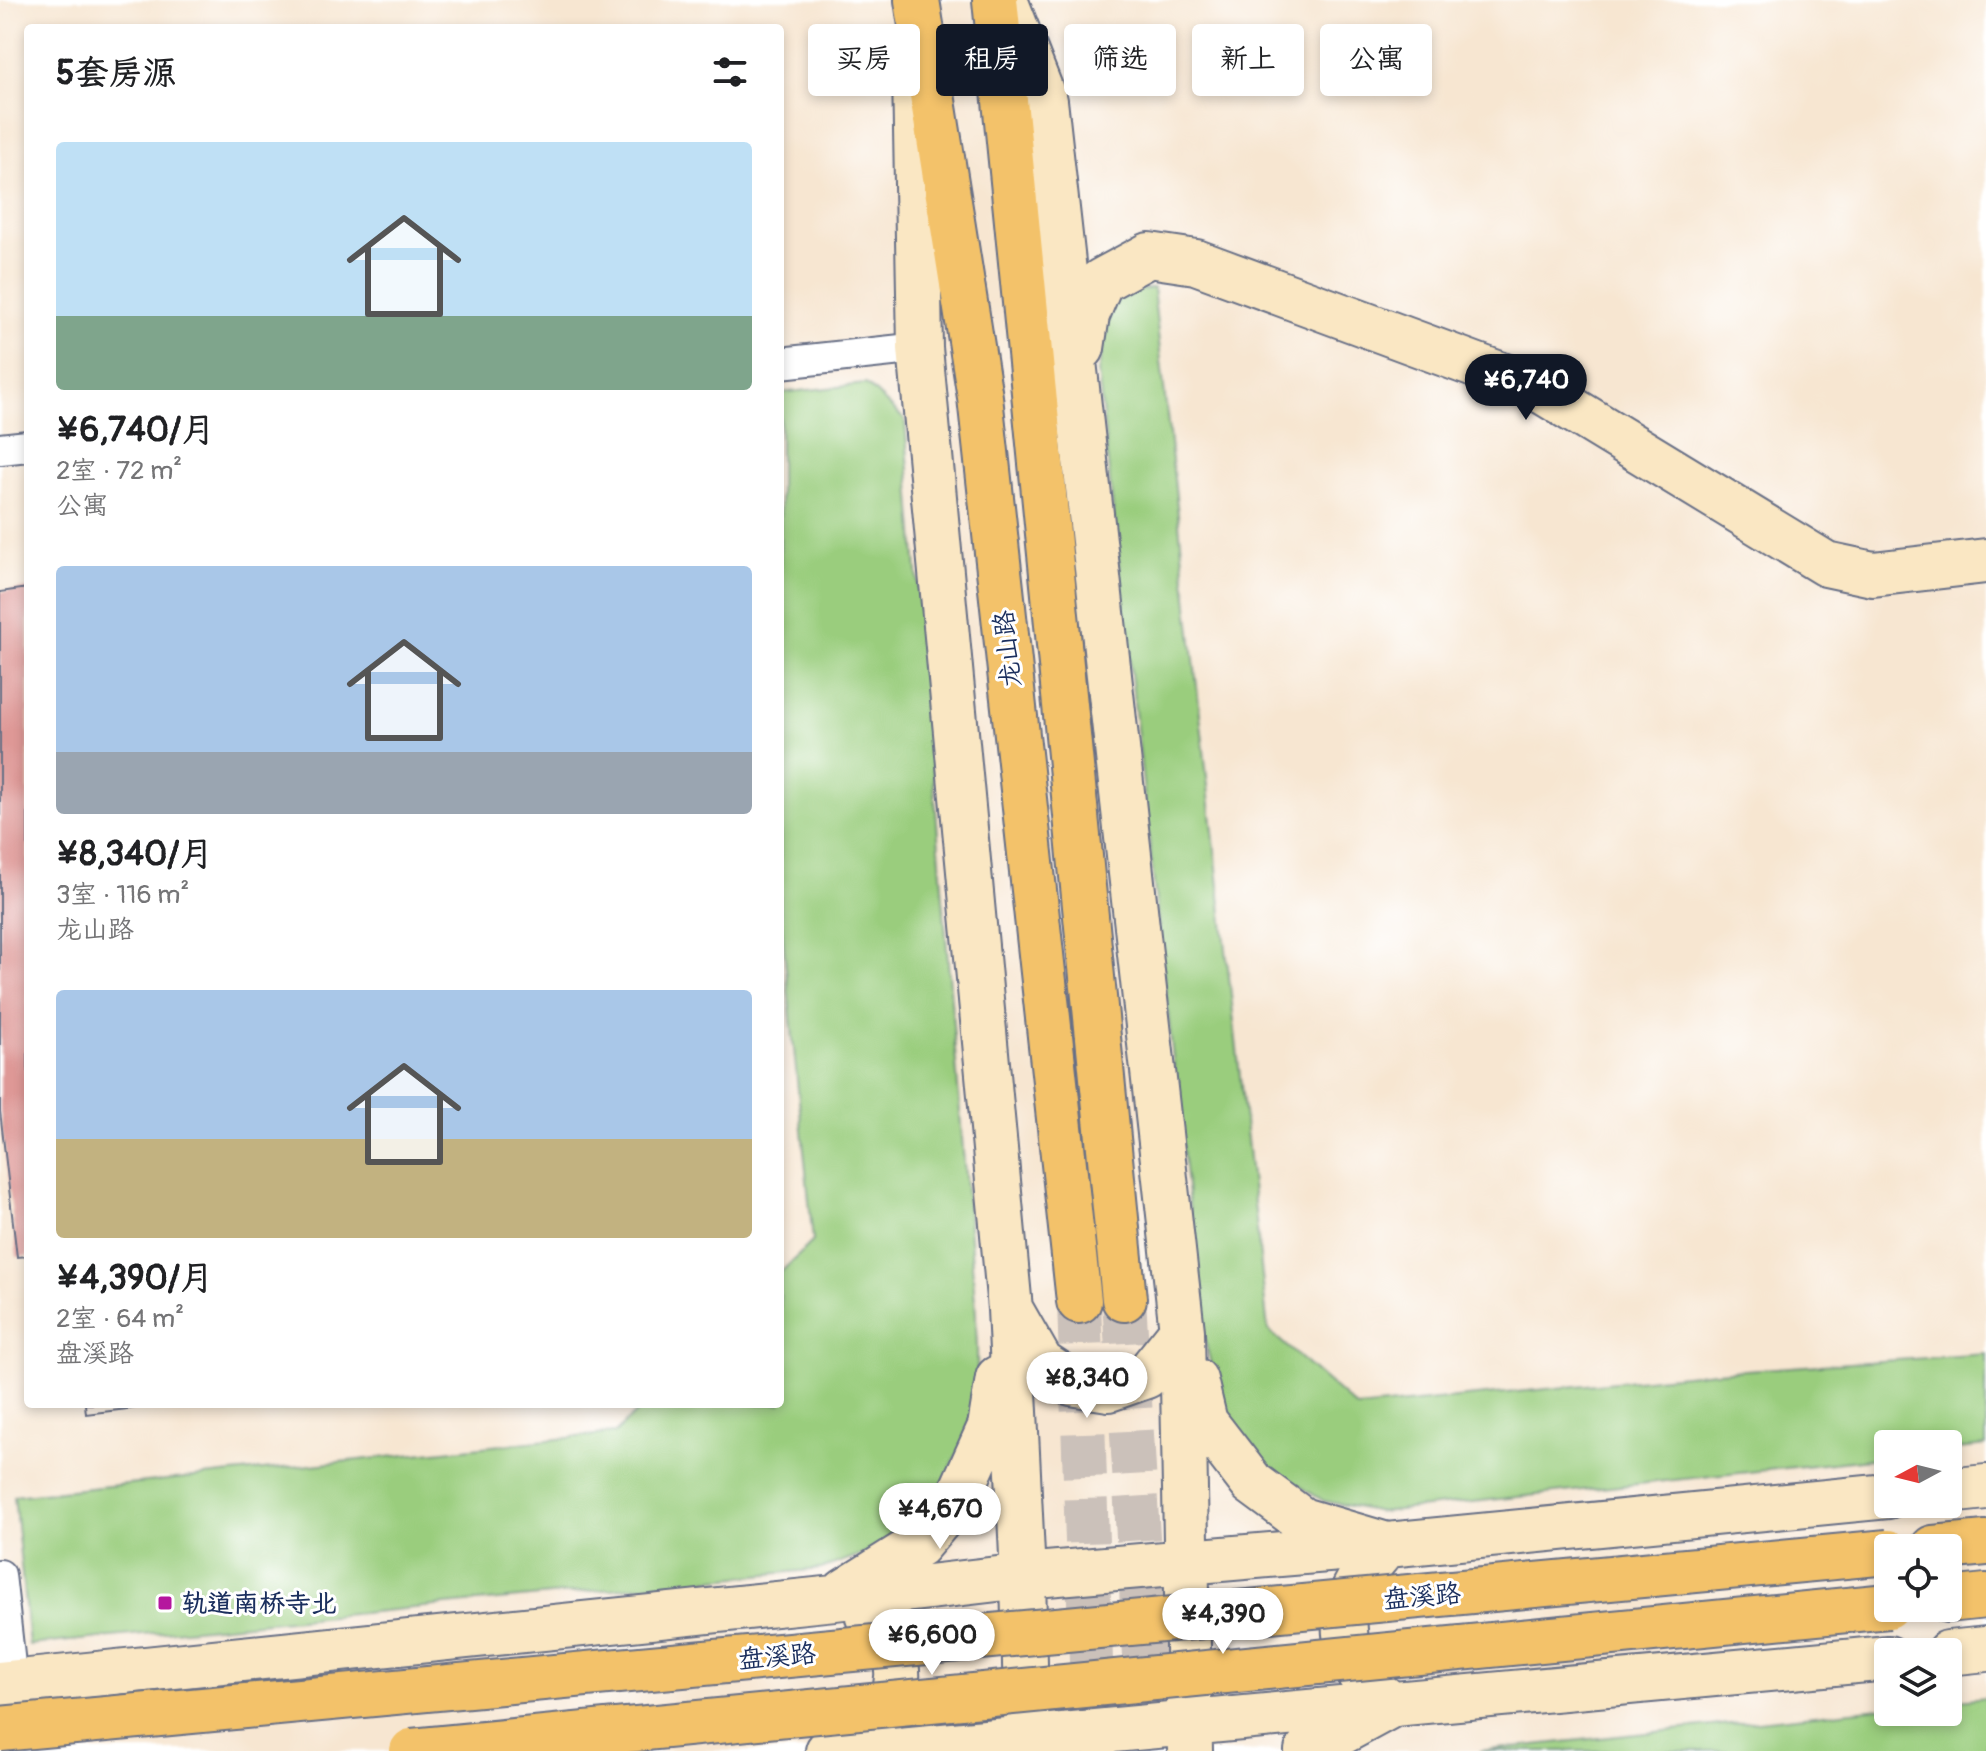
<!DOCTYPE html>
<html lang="zh">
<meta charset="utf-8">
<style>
:root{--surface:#fff;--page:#f6f6f6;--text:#202124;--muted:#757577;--accent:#111827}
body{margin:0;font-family:Pangolin,"LXGW WenKai TC",sans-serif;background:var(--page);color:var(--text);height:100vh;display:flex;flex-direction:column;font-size:30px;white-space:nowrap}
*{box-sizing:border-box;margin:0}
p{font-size:26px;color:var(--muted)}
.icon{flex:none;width:44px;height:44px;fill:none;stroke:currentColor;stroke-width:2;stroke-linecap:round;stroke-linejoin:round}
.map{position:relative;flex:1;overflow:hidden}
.side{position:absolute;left:24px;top:24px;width:760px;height:1384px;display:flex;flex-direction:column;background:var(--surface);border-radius:8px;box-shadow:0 4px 12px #0003}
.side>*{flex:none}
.guide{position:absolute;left:808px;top:24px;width:760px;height:72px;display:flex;gap:16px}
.needle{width:52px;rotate:263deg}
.buttons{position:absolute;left:1874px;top:1430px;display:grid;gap:16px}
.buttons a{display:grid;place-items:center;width:88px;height:88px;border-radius:8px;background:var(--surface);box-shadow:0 4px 12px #0003;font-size:40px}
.price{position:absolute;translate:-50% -68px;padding:0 18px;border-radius:28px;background:#fff;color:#222;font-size:26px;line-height:52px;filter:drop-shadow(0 2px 4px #0008)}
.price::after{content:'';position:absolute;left:50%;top:48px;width:24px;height:18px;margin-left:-12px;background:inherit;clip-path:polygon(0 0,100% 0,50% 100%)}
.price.selected{background:var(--accent);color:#fff}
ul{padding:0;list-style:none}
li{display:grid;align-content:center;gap:16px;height:424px;padding:0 32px}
li span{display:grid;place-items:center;height:248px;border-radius:8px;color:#555}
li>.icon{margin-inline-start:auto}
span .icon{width:144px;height:144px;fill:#fffc;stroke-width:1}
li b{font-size:34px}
h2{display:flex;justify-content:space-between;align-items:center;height:96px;padding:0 32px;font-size:34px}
.pill{padding:0 28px;border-radius:8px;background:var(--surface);box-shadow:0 4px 12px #0003;font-size:28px;line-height:72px}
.pill.selected{background:var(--accent);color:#fff}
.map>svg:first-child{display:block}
.green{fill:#9acd7d;stroke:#5a7e6e;stroke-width:2}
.building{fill:#de9896}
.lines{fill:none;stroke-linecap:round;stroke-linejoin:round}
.primary-tunnel{stroke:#cbc1ba;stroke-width:44;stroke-dasharray:44 22;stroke-linecap:butt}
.street-casing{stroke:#686f86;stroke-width:34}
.secondary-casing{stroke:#686f86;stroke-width:48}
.primary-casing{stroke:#686f86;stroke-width:48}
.street{stroke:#fff;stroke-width:30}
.secondary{stroke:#fae7c3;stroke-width:44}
.primary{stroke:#f3c26a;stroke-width:44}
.primary-bridge-casing{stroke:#686f86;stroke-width:48;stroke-linecap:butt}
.primary-bridge{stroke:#f3c26a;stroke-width:44}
.poi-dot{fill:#b5179e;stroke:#fff;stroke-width:3}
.labels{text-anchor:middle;stroke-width:6;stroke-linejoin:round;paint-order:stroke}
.street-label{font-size:26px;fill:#1b2f5e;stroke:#fff}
.poi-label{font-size:26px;font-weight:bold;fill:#1b2f5e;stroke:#fff;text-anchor:start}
</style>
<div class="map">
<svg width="1986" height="1751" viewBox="0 0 1986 1751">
<rect width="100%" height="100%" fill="#fff"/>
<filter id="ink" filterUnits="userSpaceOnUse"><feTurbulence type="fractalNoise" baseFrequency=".0125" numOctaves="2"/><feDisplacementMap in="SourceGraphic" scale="16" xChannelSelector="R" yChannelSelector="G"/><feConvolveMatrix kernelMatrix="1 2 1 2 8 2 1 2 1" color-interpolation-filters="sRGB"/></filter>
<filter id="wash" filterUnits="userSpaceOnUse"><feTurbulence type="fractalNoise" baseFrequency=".006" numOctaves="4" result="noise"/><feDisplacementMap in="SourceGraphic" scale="32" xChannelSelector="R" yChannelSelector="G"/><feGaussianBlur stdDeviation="1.8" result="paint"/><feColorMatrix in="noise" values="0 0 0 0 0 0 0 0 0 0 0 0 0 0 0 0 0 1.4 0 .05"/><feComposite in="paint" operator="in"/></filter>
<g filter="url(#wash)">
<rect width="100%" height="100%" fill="#f7e6d1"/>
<path class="green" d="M 1153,288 L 1268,1330 L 1357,1408 L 1715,1372 L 1986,1354 L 1986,1446 L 1948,1450 L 1948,1444 L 1888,1444 L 1888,1457 L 1380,1512 L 1324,1501 L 1267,1466 L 1222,1408 L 1203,1333 L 1098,372 L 1112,304 L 1133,291 Z
M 866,384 L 905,420 L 976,1314 C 976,1338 979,1364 976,1388 C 972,1432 942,1496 910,1527 C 889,1547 848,1559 821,1569 L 29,1645 L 14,1496 L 615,1433 L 645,1404 L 780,1404 L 780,1273 L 813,1241 L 780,909 L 780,393 Z
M 1986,1697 L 1986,1751 L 1479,1751 L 1888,1707 L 1888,1712 L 1948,1712 L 1948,1701 Z"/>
<g id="blocks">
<path class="building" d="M 28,588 L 28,1256 L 17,1257 L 0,1111 L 0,592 Z
M 85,1404 L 152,1404 L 152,1406 L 86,1414 Z"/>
</g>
</g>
<g filter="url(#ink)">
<use href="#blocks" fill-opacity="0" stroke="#686f86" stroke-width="2"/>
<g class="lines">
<path class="primary-tunnel" d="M 1124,1299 L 1149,1724 L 1147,1751
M 1079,1301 L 1094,1751"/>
<g class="street-casing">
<path id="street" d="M 780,363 L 920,348
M 0,449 L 28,446
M 0,1575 L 12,1683"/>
</g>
<g class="secondary-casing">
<path id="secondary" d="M 1005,0 L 1045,101 L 1182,1331 L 1190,1751
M 915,74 L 920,348 L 1010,1309 L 1023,1576 L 1027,1751
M 1082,348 L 1087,315 L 1101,281 L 1149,255 L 1196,262 L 1537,388 L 1826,564 L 1873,574 L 1986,561
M 1012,1312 L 1041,1363 L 1071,1383 L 1109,1389 L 1146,1376 L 1182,1331
M 1195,1380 L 1205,1422 L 1252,1483 L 1302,1520 L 1387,1545 C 1350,1585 1328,1622 1360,1675 C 1367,1687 1382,1696 1392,1705 L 1307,1751
M 1948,1491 L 1986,1487
M 845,1591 L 918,1545 L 958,1498 L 990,1427 L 998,1378
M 1948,1653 L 1986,1649
M 0,1684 L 835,1598 L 1023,1576 L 1387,1545 L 1888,1496
M 828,1751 C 845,1743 864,1735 876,1722 C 910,1686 900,1648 868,1617
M 889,1751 L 1888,1658"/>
</g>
<g class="primary-casing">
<path id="primary" d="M 917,0 L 980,397 L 1079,1301
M 995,0 L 1124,1299
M 1933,1548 L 1986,1543
M 1948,1600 L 1986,1596"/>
</g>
<use href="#street" class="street"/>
<use href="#secondary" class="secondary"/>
<use href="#primary" class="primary"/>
<g class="primary-bridge-casing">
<path id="primary-bridge" d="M 0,1729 L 1888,1552
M 412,1751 L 1888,1606"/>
</g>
<use href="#primary-bridge" class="primary-bridge"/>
</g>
</g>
<rect class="poi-dot" x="157" y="1595" width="16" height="16" rx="4"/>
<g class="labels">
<g class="street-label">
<text transform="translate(1007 649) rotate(-96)" y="9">龙山路</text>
<text transform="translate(1422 1596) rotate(-5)" y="9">盘溪路</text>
<text transform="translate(777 1656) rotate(-5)" y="9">盘溪路</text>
</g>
<g class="poi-label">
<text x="181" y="1612">轨道南桥寺北</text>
</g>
</g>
</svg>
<div class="buttons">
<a><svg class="needle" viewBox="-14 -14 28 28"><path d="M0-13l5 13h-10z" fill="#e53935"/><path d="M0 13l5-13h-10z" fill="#757577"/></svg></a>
<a><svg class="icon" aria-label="locate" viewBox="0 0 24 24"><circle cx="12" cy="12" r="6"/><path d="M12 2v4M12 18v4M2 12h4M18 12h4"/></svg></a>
<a><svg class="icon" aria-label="layers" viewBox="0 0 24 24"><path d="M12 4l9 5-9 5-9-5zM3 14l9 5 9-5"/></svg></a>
</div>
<b class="price selected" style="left:1526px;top:422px">¥6,740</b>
<b class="price" style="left:1087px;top:1420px">¥8,340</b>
<b class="price" style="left:940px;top:1551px">¥4,670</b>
<b class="price" style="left:1223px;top:1656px">¥4,390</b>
<b class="price" style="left:932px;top:1677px">¥6,600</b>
<div class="guide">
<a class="pill">买房</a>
<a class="pill selected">租房</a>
<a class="pill">筛选</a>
<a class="pill">新上</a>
<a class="pill">公寓</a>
</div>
<section class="side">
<h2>5套房源<svg class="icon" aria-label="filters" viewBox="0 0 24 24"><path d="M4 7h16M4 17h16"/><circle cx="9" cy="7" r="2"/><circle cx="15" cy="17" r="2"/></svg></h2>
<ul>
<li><span style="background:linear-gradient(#bfe0f5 70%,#7fa58c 0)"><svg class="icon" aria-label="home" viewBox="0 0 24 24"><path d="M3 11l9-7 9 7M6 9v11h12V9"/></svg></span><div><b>¥6,740/月</b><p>2室 · 72 m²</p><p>公寓</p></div></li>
<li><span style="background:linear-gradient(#a9c7e8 75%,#9aa5b1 0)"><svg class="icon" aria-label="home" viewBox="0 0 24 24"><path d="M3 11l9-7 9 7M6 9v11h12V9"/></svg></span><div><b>¥8,340/月</b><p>3室 · 116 m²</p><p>龙山路</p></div></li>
<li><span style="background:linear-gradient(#a9c7e8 60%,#c2b280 0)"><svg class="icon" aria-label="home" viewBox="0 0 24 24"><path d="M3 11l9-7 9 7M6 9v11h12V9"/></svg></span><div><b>¥4,390/月</b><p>2室 · 64 m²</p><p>盘溪路</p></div></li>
</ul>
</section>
</div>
